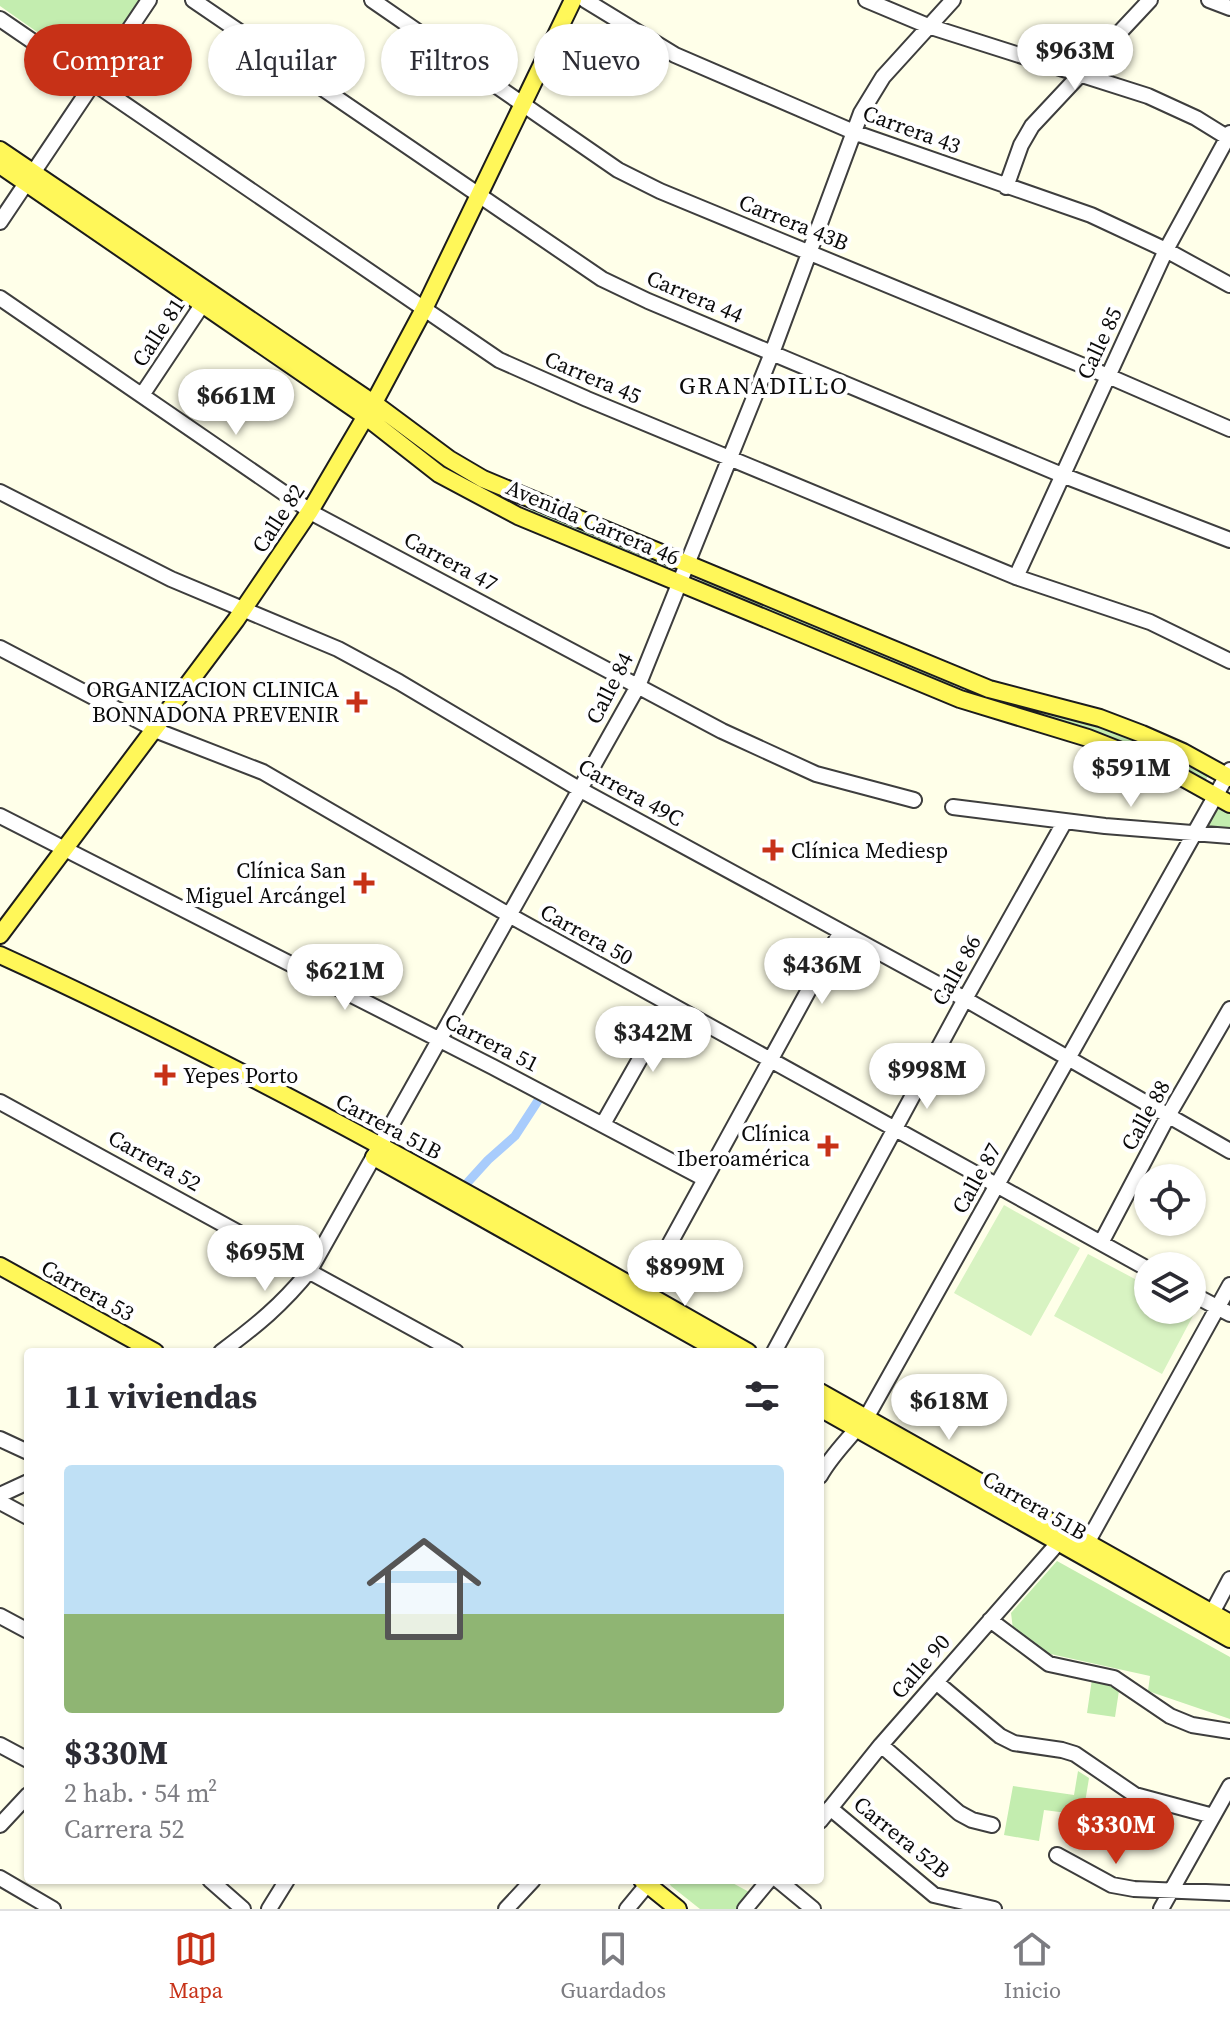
<!DOCTYPE html>
<html lang="es">
<meta charset="utf-8">
<style>
:root{--surface:#fff;--page:#f7f7f7;--text:#2b2b33;--muted:#7c7c81;--line:#e1e1e2;--accent:#c73117}
body{margin:0;font-family:"Source Serif 4",serif;background:var(--page);color:var(--text);height:100vh;display:flex;flex-direction:column;font-size:30px;white-space:nowrap}
*{box-sizing:border-box;margin:0}
p{font-size:26px;color:var(--muted)}
.icon{flex:none;width:44px;height:44px;fill:none;stroke:currentColor;stroke-width:2;stroke-linecap:round;stroke-linejoin:round}
.map{position:relative;flex:1;overflow:hidden}
.side{position:absolute;left:24px;top:1348px;width:800px;height:536px;display:flex;flex-direction:column;background:var(--surface);border-radius:8px;box-shadow:0 2px 6px #0004}
.side>*{flex:none}
.banner{position:absolute;left:24px;top:24px;width:800px;height:72px;display:flex;gap:16px}
.controls{position:absolute;left:1134px;top:1164px;display:grid;gap:16px}
.controls a{display:grid;place-items:center;width:72px;height:72px;border-radius:50%;background:var(--surface);box-shadow:0 2px 6px #0004;font-size:40px}
.price{position:absolute;translate:-50% -68px;padding:0 18px;border-radius:28px;background:#fff;color:#222;font-size:26px;line-height:52px;filter:drop-shadow(0 2px 4px #0008)}
.price::after{content:'';position:absolute;left:50%;top:48px;width:24px;height:18px;margin-left:-12px;background:inherit;clip-path:polygon(0 0,100% 0,50% 100%)}
.price.active{background:var(--accent);color:#fff}
ul{padding:0;list-style:none}
li{display:grid;align-content:center;gap:16px;height:424px;padding:0 40px}
li span{display:grid;place-items:center;height:248px;border-radius:8px;color:#555}
li>.icon{margin-inline-start:auto}
span .icon{width:144px;height:144px;fill:#fffc;stroke-width:1}
li b{font-size:34px}
h2{display:flex;justify-content:space-between;align-items:center;height:96px;padding:0 40px;font-size:34px}
.chip{padding:0 28px;border-radius:36px;background:var(--surface);box-shadow:0 2px 6px #0004;font-size:28px;line-height:72px}
.chip.active{background:var(--accent);color:#fff}
.dock{display:flex;justify-content:space-around;align-items:center;height:112px;border-top:2px solid var(--line);background:var(--surface);font-size:22px;color:var(--muted)}
.dock a{display:grid;justify-items:center;gap:4px}
.dock .active{color:var(--accent)}
.map>svg:first-child{display:block}
.green{fill:#c3edaf}
.pitch{fill:#d8f3c2}
.lines{fill:none;stroke-linecap:round;stroke-linejoin:round}
.canal{stroke:#a8ccfc;stroke-width:9}
.minor-casing{stroke:#3e3e3e;stroke-width:18}
.major-casing{stroke:#1c1c1c;stroke-width:20}
.minor{stroke:#fff;stroke-width:14}
.major{stroke:#fff759;stroke-width:16}
.poi-dot{fill:#c73117;stroke:#fff;stroke-width:3}
.labels{text-anchor:middle;stroke-width:8;stroke-linejoin:round;paint-order:stroke}
.street-label{font-size:22px;fill:#0b0b0b;stroke:#fff}
.poi-label{font-size:22px;fill:#0b0b0b;stroke:#fff;text-anchor:end}
.neighbourhood-label{font-size:24px;letter-spacing:2px;fill:#0b0b0b;stroke:#fff}
</style>
<div class="map">
<svg width="1230" height="1909" viewBox="0 0 1230 1909">
<rect width="100%" height="100%" fill="#ffffe9"/>
<path class="green" d="M 0,0 L 140,0 L 90,69 L 0,6 Z
M 531,504 L 673,564 L 669,573 L 528,513 Z
M 704,576 L 954,682 L 950,692 L 700,586 Z
M 978,691 L 1091,723 L 1127,736 L 1208,776 L 1205,781 L 1164,759 L 1090,729 L 976,697 Z
M 1217,804 L 1230,811 L 1230,832 L 1203,830 Z
M 1057,1561 L 1230,1657 L 1230,1719 L 1148,1691 L 1150,1676 L 1046,1653 L 1013,1629 L 1011,1613 Z
M 1092,1679 L 1120,1684 L 1115,1717 L 1087,1713 Z
M 1078,1771 L 1089,1778 L 1083,1815 L 1044,1810 L 1039,1841 L 1004,1835 L 1013,1786 L 1074,1795 Z
M 667,1880 L 727,1880 L 751,1893 L 737,1909 L 700,1909 L 671,1886 Z"/>
<path class="pitch" d="M 1004,1205 L 1080,1248 L 1031,1336 L 954,1293 Z
M 1088,1254 L 1148,1286 L 1148,1310 L 1195,1312 L 1162,1374 L 1054,1316 Z"/>
<g class="lines">
<path class="canal" d="M 468,1182 L 488,1160 L 515,1136 L 543,1093"/>
<g class="minor-casing">
<path id="minor" d="M 193,0 L 602,279 L 648,301 L 1062,475 L 1230,540
M 372,0 L 618,170 L 660,191 L 1108,376 L 1230,429
M 585,0 L 675,55 L 856,133 L 1091,215 L 1166,250 L 1230,285
M 866,0 L 928,26 L 1148,96 L 1196,118 L 1230,139
M 1209,0 L 1230,8
M 0,19 L 499,360 L 587,399 L 1016,577 L 1150,622 L 1230,661
M 1006,187 L 1021,145 L 1032,126 L 1150,0
M 0,222 L 149,0
M 0,298 L 316,515 L 722,731 L 816,774 L 914,800
M 142,395 L 208,296
M 0,492 L 171,579 L 338,649 L 399,682 L 579,789 L 965,999 L 1230,1151
M 1016,577 L 1166,250 L 1230,133
M 0,648 L 160,732 L 263,772 L 509,915 L 1148,1269
M 953,807 L 1105,826 L 1230,836
M 0,816 L 493,1067 L 705,1179
M 0,1102 L 456,1352
M 603,1124 L 670,1006
M 1101,1243 L 1169,1114 L 1230,1009
M 1192,1294 L 1230,1314
M 632,1297 L 646,1287 L 840,933
M 221,1352 C 256,1326 283,1304 310,1270 L 638,686 L 772,353 L 861,113 L 883,77 L 953,0
M 774,1352 L 965,999 L 1065,821
M 0,1439 L 28,1452
M 820,1476 C 833,1452 855,1434 870,1411 L 1230,770
M 0,1495 L 28,1482
M 0,1502 L 28,1517
M 1212,1613 L 1230,1579
M 0,1616 L 28,1631
M 990,1620 L 1049,1664 L 1114,1678 L 1170,1716 L 1192,1725 L 1230,1731
M 936,1682 L 1000,1736 L 1014,1743 L 1062,1750 L 1075,1754 L 1135,1795 L 1213,1816
M 0,1745 L 28,1760
M 881,1745 L 959,1813 L 972,1820 L 992,1825
M 830,1808 L 934,1895 L 994,1909
M 820,1821 L 881,1745 L 1058,1543 L 1087,1543 L 1230,1285
M 0,1825 L 28,1795
M 1057,1855 L 1112,1885 L 1134,1889 L 1230,1893
M 0,1878 L 53,1909
M 210,1880 L 243,1909
M 778,1880 L 813,1909
M 269,1909 L 287,1880
M 506,1909 L 533,1880
M 627,1909 L 651,1880
M 745,1909 L 769,1880
M 1161,1909 L 1230,1786"/>
</g>
<g class="major-casing">
<path id="major" d="M 0,150 L 379,407 L 449,459 L 483,479 L 989,689 L 1100,718 L 1142,734 L 1183,752 L 1230,778
M 0,165 L 365,416 L 439,474 L 518,516 L 960,699 L 1088,738 L 1169,770 L 1230,804
M 0,935 L 236,620 L 310,511 L 377,397 L 424,309 L 573,0
M 0,955 C 257,1072 503,1212 748,1352
M 374,1157 L 721,1352
M 0,1266 L 155,1352
M 820,1392 L 1230,1623
M 820,1408 L 1230,1639
M 642,1880 L 678,1909"/>
</g>
<use href="#minor" class="minor"/>
<use href="#major" class="major"/>
</g>
<g class="poi-dot">
<path d="M353 690h8v8h8v8h-8v8h-8v-8h-8v-8h8z"/>
<path d="M769 838h8v8h8v8h-8v8h-8v-8h-8v-8h8z"/>
<path d="M360 871h8v8h8v8h-8v8h-8v-8h-8v-8h8z"/>
<path d="M161 1063h8v8h8v8h-8v8h-8v-8h-8v-8h8z"/>
<path d="M824 1134h8v8h8v8h-8v8h-8v-8h-8v-8h8z"/>
</g>
<g class="labels">
<g class="street-label">
<text transform="translate(912 129) rotate(20)" y="8">Carrera 43</text>
<text transform="translate(794 222) rotate(22)" y="8">Carrera 43B</text>
<text transform="translate(695 296) rotate(23)" y="8">Carrera 44</text>
<text transform="translate(158 332) rotate(-57)" y="8">Calle 81</text>
<text transform="translate(1099 343) rotate(-65)" y="8">Calle 85</text>
<text transform="translate(593 377) rotate(23)" y="8">Carrera 45</text>
<text transform="translate(278 518) rotate(-57)" y="8">Calle 82</text>
<text transform="translate(593 522) rotate(23)" y="8">Avenida Carrera 46</text>
<text transform="translate(451 561) rotate(28)" y="8">Carrera 47</text>
<text transform="translate(609 688) rotate(-63)" y="8">Calle 84</text>
<text transform="translate(631 792) rotate(29)" y="8">Carrera 49C</text>
<text transform="translate(587 934) rotate(29)" y="8">Carrera 50</text>
<text transform="translate(956 970) rotate(-61)" y="8">Calle 86</text>
<text transform="translate(492 1042) rotate(27)" y="8">Carrera 51</text>
<text transform="translate(1145 1115) rotate(-61)" y="8">Calle 88</text>
<text transform="translate(389 1126) rotate(28)" y="8">Carrera 51B</text>
<text transform="translate(155 1160) rotate(29)" y="8">Carrera 52</text>
<text transform="translate(976 1178) rotate(-61)" y="8">Calle 87</text>
<text transform="translate(88 1290) rotate(29)" y="8">Carrera 53</text>
<text transform="translate(1035 1505) rotate(30)" y="8">Carrera 51B</text>
<text transform="translate(920 1666) rotate(-49)" y="8">Calle 90</text>
<text transform="translate(902 1837) rotate(39)" y="8">Carrera 52B</text>
</g>
<g class="poi-label">
<text x="339" y="697">ORGANIZACION CLINICA<tspan x="339" dy="25">BONNADONA PREVENIR</tspan></text>
<text x="791" y="858" text-anchor="start">Clínica Mediesp</text>
<text x="346" y="878">Clínica San<tspan x="346" dy="25">Miguel Arcángel</tspan></text>
<text x="183" y="1083" text-anchor="start">Yepes Porto</text>
<text x="810" y="1141">Clínica<tspan x="810" dy="25">Iberoamérica</tspan></text>
</g>
<g class="neighbourhood-label">
<text x="764" y="394">GRANADILLO</text>
</g>
</g>
</svg>
<div class="controls">
<a><svg class="icon" aria-label="locate" viewBox="0 0 24 24"><circle cx="12" cy="12" r="6"/><path d="M12 2v4M12 18v4M2 12h4M18 12h4"/></svg></a>
<a><svg class="icon" aria-label="layers" viewBox="0 0 24 24"><path d="M12 4l9 5-9 5-9-5zM3 14l9 5 9-5"/></svg></a>
</div>
<b class="price" style="left:1075px;top:92px">$963M</b>
<b class="price" style="left:236px;top:437px">$661M</b>
<b class="price" style="left:1131px;top:809px">$591M</b>
<b class="price" style="left:822px;top:1006px">$436M</b>
<b class="price" style="left:345px;top:1012px">$621M</b>
<b class="price" style="left:653px;top:1074px">$342M</b>
<b class="price" style="left:927px;top:1111px">$998M</b>
<b class="price" style="left:265px;top:1293px">$695M</b>
<b class="price" style="left:685px;top:1308px">$899M</b>
<b class="price" style="left:949px;top:1442px">$618M</b>
<b class="price active" style="left:1116px;top:1866px">$330M</b>
<div class="banner">
<a class="chip active">Comprar</a>
<a class="chip">Alquilar</a>
<a class="chip">Filtros</a>
<a class="chip">Nuevo</a>
</div>
<section class="side">
<h2>11 viviendas<svg class="icon" aria-label="filters" viewBox="0 0 24 24"><path d="M4 7h16M4 17h16"/><circle cx="9" cy="7" r="2"/><circle cx="15" cy="17" r="2"/></svg></h2>
<ul>
<li><span style="background:linear-gradient(#bfe0f5 60%,#8fb573 0)"><svg class="icon" aria-label="home" viewBox="0 0 24 24"><path d="M3 11l9-7 9 7M6 9v11h12V9"/></svg></span><div><b>$330M</b><p>2 hab. · 54 m²</p><p>Carrera 52</p></div></li>
</ul>
</section>
</div>
<nav class="dock">
<a class="active"><svg class="icon" aria-label="map" viewBox="0 0 24 24"><path d="M3 6l6-2 6 2 6-2v14l-6 2-6-2-6 2zM9 4v14M15 6v14"/></svg>Mapa</a>
<a><svg class="icon" aria-label="saved" viewBox="0 0 24 24"><path d="M7 4h10v16l-5-4-5 4z"/></svg>Guardados</a>
<a><svg class="icon" aria-label="home" viewBox="0 0 24 24"><path d="M3 11l9-7 9 7M6 9v11h12V9"/></svg>Inicio</a>
</nav>
